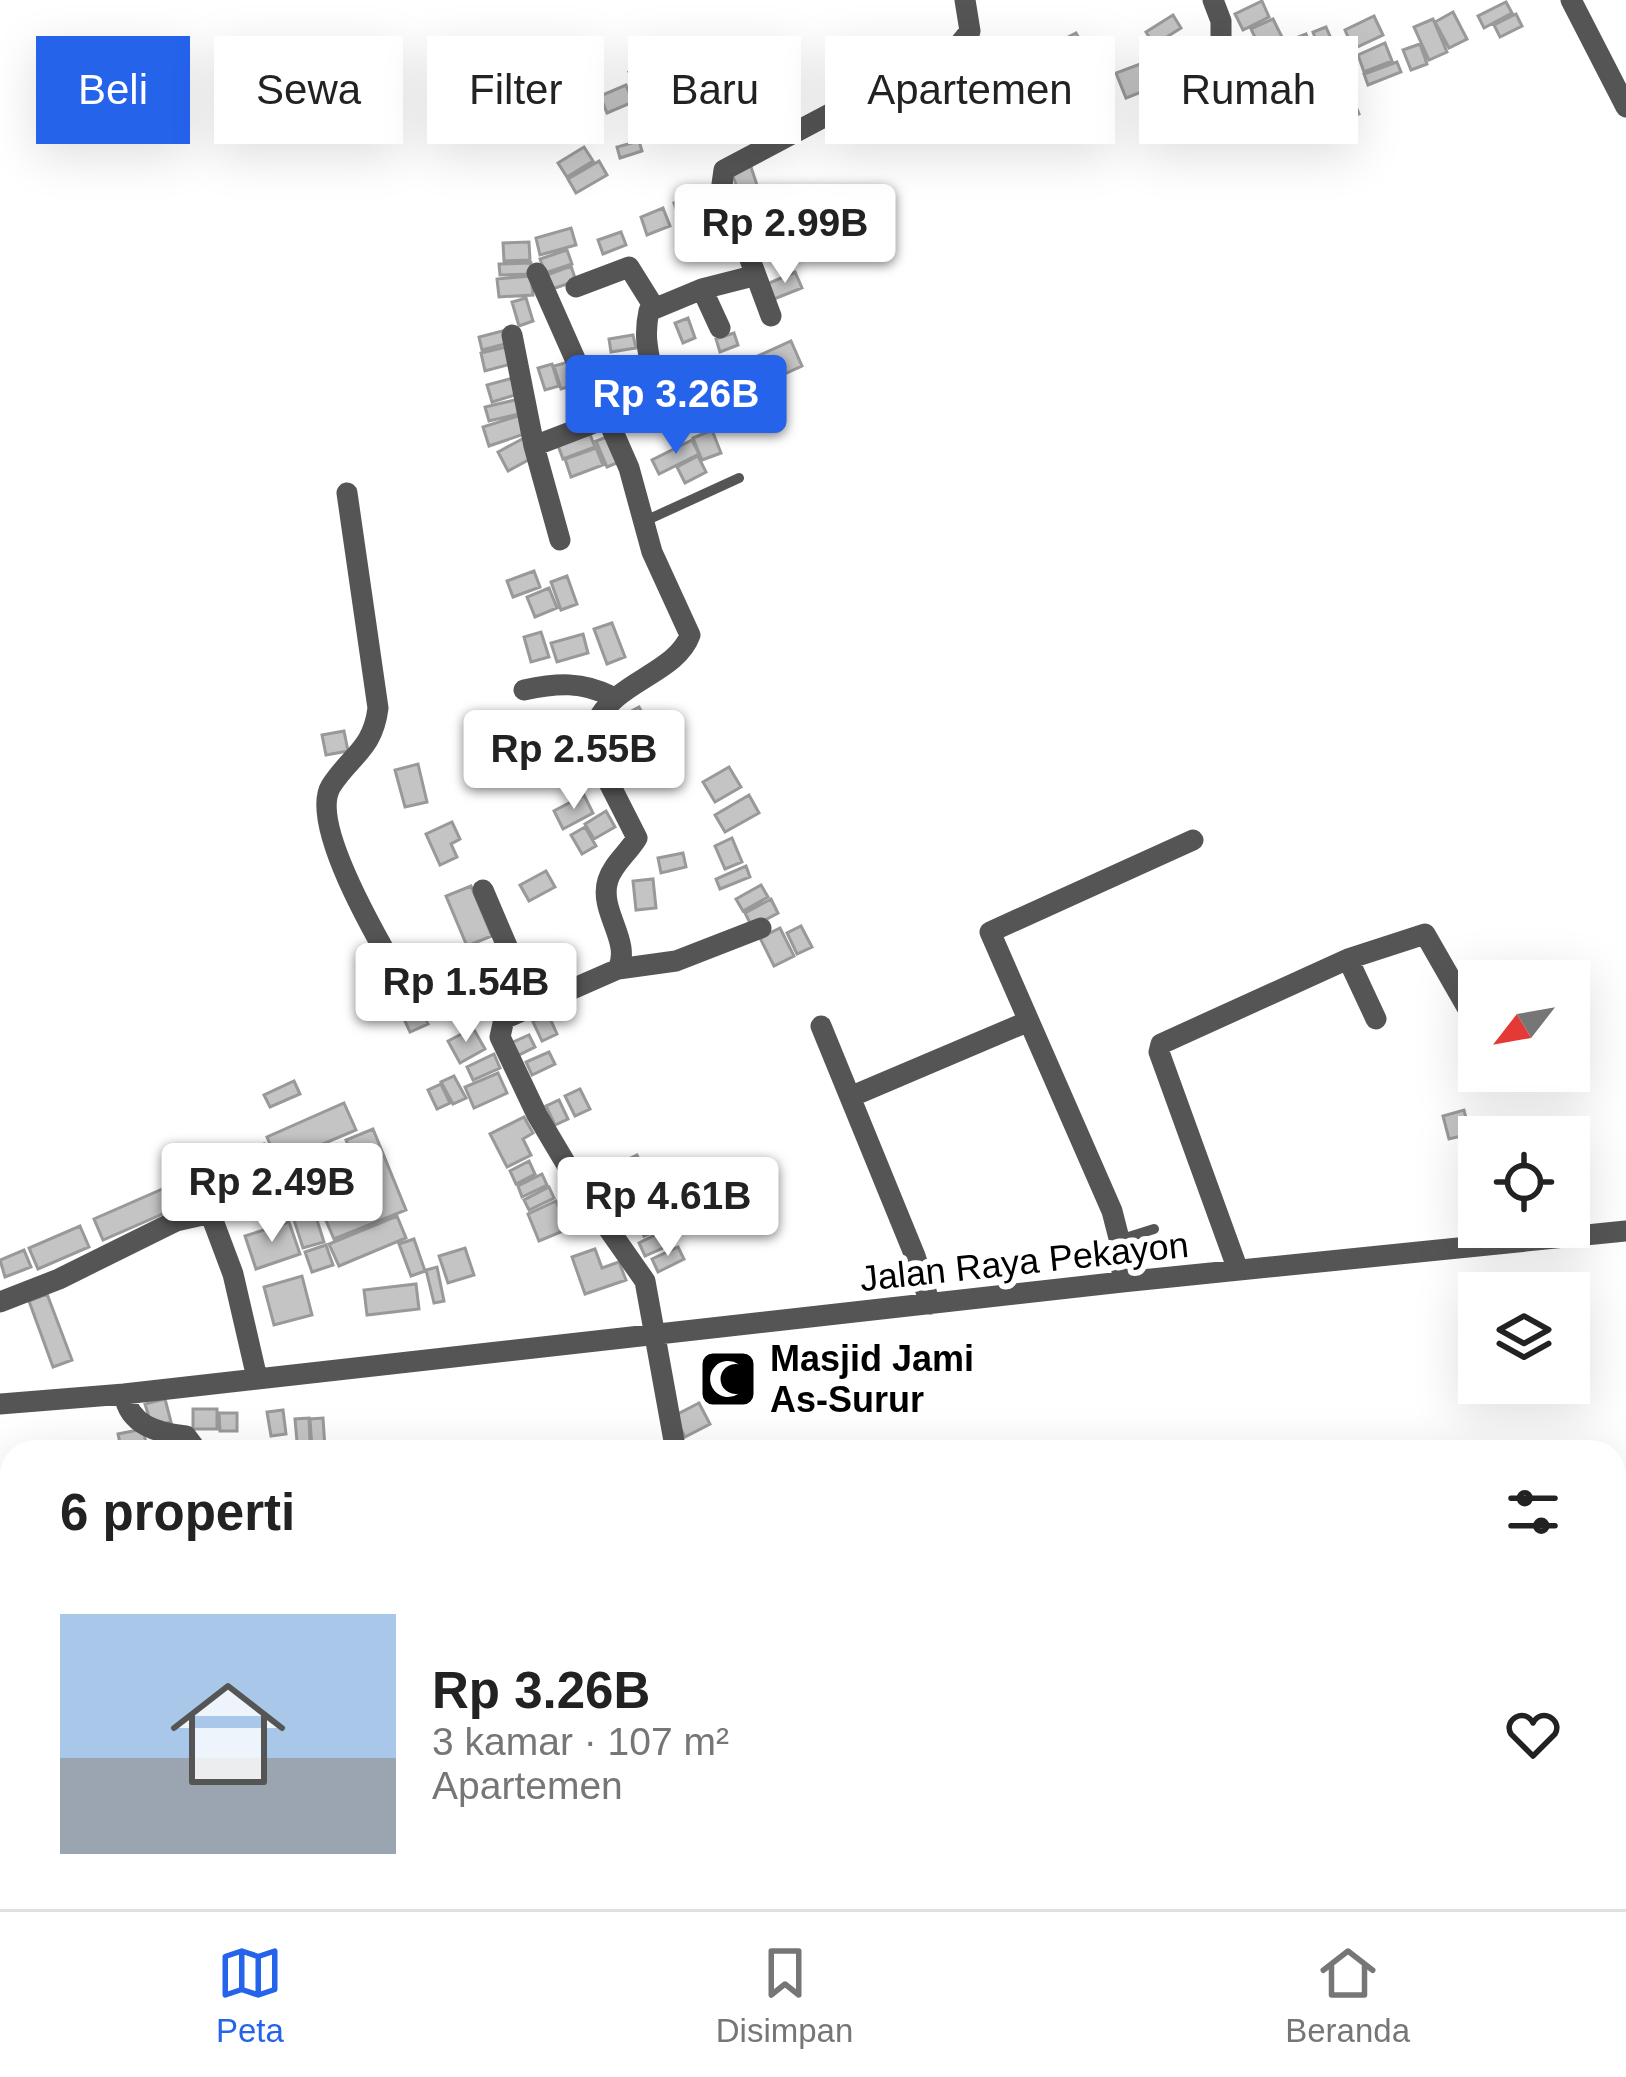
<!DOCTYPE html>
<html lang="id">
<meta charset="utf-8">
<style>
:root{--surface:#fff;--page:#f2f2f2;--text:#222;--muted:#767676;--line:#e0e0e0;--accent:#2563eb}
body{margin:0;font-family:Helvetica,sans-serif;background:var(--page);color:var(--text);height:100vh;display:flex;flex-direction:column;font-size:45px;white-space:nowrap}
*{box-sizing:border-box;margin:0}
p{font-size:39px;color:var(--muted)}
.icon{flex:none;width:66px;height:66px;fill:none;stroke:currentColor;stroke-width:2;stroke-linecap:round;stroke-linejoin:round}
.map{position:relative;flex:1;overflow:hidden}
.panel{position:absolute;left:0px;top:1440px;width:1626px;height:471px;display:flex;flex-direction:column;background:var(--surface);border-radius:36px 36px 0 0;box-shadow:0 12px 48px #0002}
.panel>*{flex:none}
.top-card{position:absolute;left:36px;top:36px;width:1554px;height:108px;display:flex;gap:24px}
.needle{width:78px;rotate:239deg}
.buttons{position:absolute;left:1458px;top:960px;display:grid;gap:24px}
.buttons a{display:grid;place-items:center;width:132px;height:132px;border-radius:0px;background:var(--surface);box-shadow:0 12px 48px #0002;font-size:60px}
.price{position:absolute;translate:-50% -102px;padding:0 27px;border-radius:12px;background:#fff;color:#222;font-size:39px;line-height:78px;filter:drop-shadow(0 3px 6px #0008)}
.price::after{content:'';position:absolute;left:50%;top:72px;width:36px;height:27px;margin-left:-18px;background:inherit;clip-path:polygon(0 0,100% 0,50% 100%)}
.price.on{background:var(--accent);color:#fff}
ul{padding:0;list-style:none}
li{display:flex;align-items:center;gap:36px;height:300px;padding:0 60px}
li span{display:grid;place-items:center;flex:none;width:336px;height:240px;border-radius:0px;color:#555}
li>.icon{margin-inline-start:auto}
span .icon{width:144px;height:144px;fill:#fffc;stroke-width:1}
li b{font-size:51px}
h2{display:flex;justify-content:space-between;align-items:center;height:144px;padding:0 60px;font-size:51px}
.tag{padding:0 42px;border-radius:0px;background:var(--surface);box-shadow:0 12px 48px #0002;font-size:42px;line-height:108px}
.tag.on{background:var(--accent);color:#fff}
.tabs{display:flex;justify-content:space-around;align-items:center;height:168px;border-top:3px solid var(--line);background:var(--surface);font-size:33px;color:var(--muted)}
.tabs a{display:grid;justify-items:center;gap:6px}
.tabs .on{color:var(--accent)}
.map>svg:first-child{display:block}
.building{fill:#c4c4c4;stroke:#999;stroke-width:3}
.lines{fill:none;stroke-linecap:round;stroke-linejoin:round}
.lane{stroke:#555;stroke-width:10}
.street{stroke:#555;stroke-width:21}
.labels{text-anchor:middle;stroke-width:12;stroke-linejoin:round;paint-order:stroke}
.street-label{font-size:36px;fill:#000;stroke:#fff}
.poi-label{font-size:36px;font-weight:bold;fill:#000;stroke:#fff;text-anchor:start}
</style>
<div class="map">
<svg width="1626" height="1909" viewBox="0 0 1626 1909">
<rect width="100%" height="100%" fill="#fff"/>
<path class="building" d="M 1262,1 L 1269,17 L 1243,30 L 1235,14 Z
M 1506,2 L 1512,13 L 1484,28 L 1478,16 Z
M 1453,12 L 1467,39 L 1449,48 L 1435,22 Z
M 1516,14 L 1522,26 L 1500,37 L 1494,25 Z
M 1173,15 L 1181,28 L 1154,45 L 1146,32 Z
M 1374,16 L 1383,35 L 1353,49 L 1345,30 Z
M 1273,19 L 1283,39 L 1261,50 L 1251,29 Z
M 1433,19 L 1447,52 L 1429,60 L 1414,27 Z
M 1326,27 L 1336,50 L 1322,56 L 1313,32 Z
M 1076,33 L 1081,42 L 1058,55 L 1053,45 Z
M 1306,34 L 1313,51 L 1300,56 L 1293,39 Z
M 1175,40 L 1182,54 L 1160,67 L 1152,53 Z
M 1385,43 L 1392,61 L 1364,72 L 1358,55 Z
M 1087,44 L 1093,56 L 1066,70 L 1059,59 Z
M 1420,44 L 1427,64 L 1411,70 L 1403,50 Z
M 1095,58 L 1103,73 L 1073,88 L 1066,73 Z
M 1397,62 L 1401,72 L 1368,85 L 1364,74 Z
M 649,63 L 657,80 L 638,89 L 629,72 Z
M 1048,63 L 1055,75 L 1030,89 L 1023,76 Z
M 1143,63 L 1152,88 L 1126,98 L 1116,73 Z
M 1347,74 L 1356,96 L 1331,107 L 1321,86 Z
M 1052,79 L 1058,91 L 1027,107 L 1021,95 Z
M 626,85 L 633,102 L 607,113 L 600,96 Z
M 1009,85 L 1022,122 L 1004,128 L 992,91 Z
M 1062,93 L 1067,102 L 1038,117 L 1033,109 Z
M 672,94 L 677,107 L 653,116 L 648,103 Z
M 960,101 L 969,129 L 954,134 L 944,106 Z
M 1354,101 L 1359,114 L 1335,123 L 1330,109 Z
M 686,109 L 693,126 L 678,133 L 670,115 Z
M 1058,111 L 1064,124 L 1039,137 L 1033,124 Z
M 639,141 L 642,151 L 620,158 L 617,147 Z
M 584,147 L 593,161 L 567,177 L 558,163 Z
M 599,161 L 607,175 L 576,193 L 568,179 Z
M 750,164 L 759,191 L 741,198 L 731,171 Z
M 690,198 L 697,220 L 682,225 L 674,203 Z
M 663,208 L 670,226 L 647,235 L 641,217 Z
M 722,222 L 728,240 L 703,248 L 697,231 Z
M 571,228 L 576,245 L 540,255 L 536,238 Z
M 621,232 L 626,245 L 603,254 L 598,240 Z
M 529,242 L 530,260 L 504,261 L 503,243 Z
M 567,250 L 572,264 L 545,273 L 540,259 Z
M 531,263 L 531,274 L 500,275 L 499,264 Z
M 571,266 L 576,281 L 549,290 L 544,276 Z
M 795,272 L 802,288 L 774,299 L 767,284 Z
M 531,276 L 533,295 L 499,297 L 497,279 Z
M 526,298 L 533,321 L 519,326 L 512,302 Z
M 688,318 L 695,338 L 683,343 L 675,323 Z
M 506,330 L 509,343 L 482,350 L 479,337 Z
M 734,333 L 738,345 L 720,352 L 716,339 Z
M 633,335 L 636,348 L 611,352 L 609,339 Z
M 791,341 L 802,366 L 760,385 L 749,360 Z
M 506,347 L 511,364 L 485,371 L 481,353 Z
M 572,361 L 579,384 L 561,389 L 554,366 Z
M 552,364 L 559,386 L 545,390 L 538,368 Z
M 513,378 L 518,394 L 492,402 L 487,385 Z
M 587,388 L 594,407 L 575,414 L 568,395 Z
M 519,399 L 523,413 L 489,421 L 485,407 Z
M 700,405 L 706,424 L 690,428 L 685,409 Z
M 521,415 L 527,433 L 489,446 L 483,427 Z
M 587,427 L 595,447 L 563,459 L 556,440 Z
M 712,430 L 721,453 L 702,460 L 693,438 Z
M 612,435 L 622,461 L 607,467 L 596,441 Z
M 524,438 L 534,457 L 508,471 L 498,452 Z
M 692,440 L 699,454 L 659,474 L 652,460 Z
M 596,448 L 603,465 L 571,477 L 565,459 Z
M 698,456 L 706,472 L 685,483 L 677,467 Z
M 534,571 L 540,587 L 513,597 L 507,581 Z
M 567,576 L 577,604 L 561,610 L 551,582 Z
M 549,588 L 557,608 L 535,617 L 527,597 Z
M 612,623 L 625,657 L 607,664 L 594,629 Z
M 541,632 L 549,657 L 531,662 L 524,637 Z
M 583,634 L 588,653 L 557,662 L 551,643 Z
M 639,707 L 653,733 L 640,740 L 626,714 Z
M 344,731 L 348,751 L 326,755 L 322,735 Z
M 418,764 L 427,802 L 405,807 L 395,770 Z
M 729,767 L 741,787 L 715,802 L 703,782 Z
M 584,795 L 593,813 L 563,829 L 554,811 Z
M 749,795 L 759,813 L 725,832 L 715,815 Z
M 606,811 L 615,827 L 594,839 L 585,824 Z
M 452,822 L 460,839 L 451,844 L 457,857 L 440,865 L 426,834 Z
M 585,827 L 596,846 L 582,854 L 571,835 Z
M 732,838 L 742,862 L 725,869 L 715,846 Z
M 683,853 L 686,867 L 661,873 L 658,858 Z
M 746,866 L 750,877 L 720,889 L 716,879 Z
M 546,871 L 555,887 L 529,901 L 520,885 Z
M 653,879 L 656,908 L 636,910 L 633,881 Z
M 761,885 L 768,897 L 743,911 L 736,899 Z
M 471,886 L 492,936 L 467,946 L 446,896 Z
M 771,899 L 778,913 L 752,927 L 745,913 Z
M 801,926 L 812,947 L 797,954 L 787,933 Z
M 780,928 L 794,956 L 774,966 L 760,938 Z
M 509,972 L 514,984 L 488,995 L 483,983 Z
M 422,1011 L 428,1024 L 410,1032 L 404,1019 Z
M 548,1014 L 557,1034 L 542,1041 L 533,1022 Z
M 473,1028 L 485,1049 L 460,1063 L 448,1041 Z
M 529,1035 L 535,1047 L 517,1056 L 511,1043 Z
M 549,1052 L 555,1064 L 532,1075 L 526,1062 Z
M 494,1054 L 500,1068 L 473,1080 L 467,1067 Z
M 498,1073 L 507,1093 L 474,1108 L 465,1087 Z
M 454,1076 L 466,1098 L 453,1104 L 441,1082 Z
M 294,1081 L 300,1094 L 270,1107 L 264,1095 Z
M 441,1084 L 450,1103 L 437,1109 L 428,1090 Z
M 580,1089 L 590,1109 L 575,1116 L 565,1096 Z
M 559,1100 L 568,1119 L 555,1125 L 546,1106 Z
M 344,1103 L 356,1130 L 278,1163 L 267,1137 Z
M 1464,1110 L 1470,1134 L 1449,1139 L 1443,1116 Z
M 524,1117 L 533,1133 L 523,1139 L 531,1155 L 507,1167 L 490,1134 Z
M 373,1129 L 406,1210 L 334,1239 L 324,1216 L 370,1198 L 346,1140 Z
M 264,1144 L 274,1166 L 213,1193 L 204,1171 Z
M 637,1155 L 650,1184 L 627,1194 L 614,1166 Z
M 529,1161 L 535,1174 L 516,1184 L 510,1171 Z
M 542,1174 L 547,1185 L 522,1197 L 518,1186 Z
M 190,1177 L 199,1198 L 103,1240 L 94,1219 Z
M 549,1187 L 554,1198 L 529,1210 L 524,1200 Z
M 652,1188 L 669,1225 L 644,1236 L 627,1200 Z
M 556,1201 L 568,1229 L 539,1241 L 528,1214 Z
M 315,1214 L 324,1242 L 303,1248 L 294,1220 Z
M 397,1216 L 406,1238 L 339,1266 L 329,1244 Z
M 289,1222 L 300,1254 L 256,1269 L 245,1236 Z
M 80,1226 L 89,1247 L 38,1269 L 29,1248 Z
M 665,1230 L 672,1244 L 645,1256 L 639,1243 Z
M 414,1239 L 425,1271 L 411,1276 L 399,1244 Z
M 326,1245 L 333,1265 L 312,1272 L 305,1252 Z
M 678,1247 L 684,1259 L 658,1272 L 652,1259 Z
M 465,1248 L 474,1275 L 448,1283 L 439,1256 Z
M 595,1249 L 602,1268 L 619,1262 L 626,1280 L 585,1294 L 572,1257 Z
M 24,1250 L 31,1267 L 5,1277 L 0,1260 Z
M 437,1267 L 444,1301 L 434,1303 L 426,1270 Z
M 302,1276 L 312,1315 L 274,1325 L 264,1287 Z
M 416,1284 L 419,1309 L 367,1315 L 364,1290 Z
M 47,1294 L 72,1360 L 53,1367 L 29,1301 Z
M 744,1361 L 748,1394 L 713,1397 L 709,1364 Z
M 165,1399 L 171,1422 L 152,1427 L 145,1404 Z
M 699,1403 L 710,1424 L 685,1437 L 674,1416 Z
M 193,1409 L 217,1409 L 217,1429 L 193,1429 Z
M 283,1410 L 286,1434 L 271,1436 L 267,1412 Z
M 219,1413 L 237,1413 L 237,1431 L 220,1431 Z
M 309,1418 L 310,1442 L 297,1442 L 295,1419 Z
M 323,1418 L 325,1448 L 312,1449 L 310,1419 Z
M 143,1429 L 148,1452 L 122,1452 L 118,1434 Z"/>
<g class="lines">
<path class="lane" d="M 645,521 L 739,478
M 1119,1240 L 1154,1229"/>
<path class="street" d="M 1213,0 L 1221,21 L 1221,45
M 1571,0 L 1626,107
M 576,287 L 629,267 L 654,307
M 702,289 L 720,328
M 771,316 L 722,184 L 724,170 L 958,46 L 970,31 L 965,0
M 512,335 L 534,446 L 607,418 L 576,361 L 537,273
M 534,446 L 560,540
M 347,493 L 378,708 C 373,749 351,755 331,786 C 308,824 382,947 403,983 C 437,1017 449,992 487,997 L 504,1019 L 500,1037 L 537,1115 L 584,1194 L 645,1281 L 676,1452
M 524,690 C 557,683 582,681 613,697
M 483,890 L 533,1007
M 1348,959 L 1376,1019
M 618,969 C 632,941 598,911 608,880 C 613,864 628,853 637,838 L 602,769 L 595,725 C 614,681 676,674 690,635 L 652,552 L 629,468 L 607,418 C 681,372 636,370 649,311 L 702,289 L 753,276
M 504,1019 L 618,969 L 676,961 L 761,928
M 821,1026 L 915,1256 L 930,1304
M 850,1097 L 1029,1021
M 1238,1270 L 1159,1052 L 1161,1044 L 1348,959 L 1425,934 L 1468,1009
M 1122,1282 L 1122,1250 L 1112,1211 L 990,932 L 1193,840
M 0,1302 L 59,1279 L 176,1221 L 207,1214 L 212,1218 L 233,1274 L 257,1378
M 124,1394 C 129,1425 157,1433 186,1436 L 198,1452
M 0,1404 L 124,1394 L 1122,1282 L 1626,1231
M 769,1899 L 772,1909
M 892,1899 L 894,1909
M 1002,1899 L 1005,1909"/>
</g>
<defs>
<g id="mosque-square" transform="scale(3)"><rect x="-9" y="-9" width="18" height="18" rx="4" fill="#000" stroke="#fff"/><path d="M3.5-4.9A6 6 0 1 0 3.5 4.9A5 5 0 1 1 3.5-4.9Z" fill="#fff"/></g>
</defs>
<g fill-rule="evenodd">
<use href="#mosque-square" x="728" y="1379"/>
</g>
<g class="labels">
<g class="street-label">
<text transform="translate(1024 1261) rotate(-6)" y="13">Jalan Raya Pekayon</text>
</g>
<g class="poi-label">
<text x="770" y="1371">Masjid Jami<tspan x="770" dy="41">As-Surur</tspan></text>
</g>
</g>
</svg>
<div class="buttons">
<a><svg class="needle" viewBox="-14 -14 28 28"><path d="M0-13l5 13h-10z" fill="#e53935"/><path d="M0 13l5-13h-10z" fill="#767676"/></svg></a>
<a><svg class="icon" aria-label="locate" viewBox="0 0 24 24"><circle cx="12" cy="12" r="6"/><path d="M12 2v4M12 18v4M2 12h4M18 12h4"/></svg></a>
<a><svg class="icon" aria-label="layers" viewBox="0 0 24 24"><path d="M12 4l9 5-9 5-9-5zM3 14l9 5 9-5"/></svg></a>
</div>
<b class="price" style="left:785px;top:286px">Rp 2.99B</b>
<b class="price on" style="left:676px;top:457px">Rp 3.26B</b>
<b class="price" style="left:574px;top:812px">Rp 2.55B</b>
<b class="price" style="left:466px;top:1045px">Rp 1.54B</b>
<b class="price" style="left:272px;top:1245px">Rp 2.49B</b>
<b class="price" style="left:668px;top:1259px">Rp 4.61B</b>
<div class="top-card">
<a class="tag on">Beli</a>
<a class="tag">Sewa</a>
<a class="tag">Filter</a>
<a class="tag">Baru</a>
<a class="tag">Apartemen</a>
<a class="tag">Rumah</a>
</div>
<section class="panel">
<h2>6 properti<svg class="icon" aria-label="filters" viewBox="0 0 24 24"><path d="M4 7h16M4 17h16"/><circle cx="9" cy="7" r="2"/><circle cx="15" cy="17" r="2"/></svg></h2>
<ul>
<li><span style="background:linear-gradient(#a9c7e8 60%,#9aa5b1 0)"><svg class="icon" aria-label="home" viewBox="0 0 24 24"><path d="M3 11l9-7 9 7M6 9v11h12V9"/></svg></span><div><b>Rp 3.26B</b><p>3 kamar · 107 m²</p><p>Apartemen</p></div><svg class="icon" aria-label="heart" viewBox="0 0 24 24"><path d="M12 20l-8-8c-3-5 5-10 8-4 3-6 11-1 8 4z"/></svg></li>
</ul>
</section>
</div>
<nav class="tabs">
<a class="on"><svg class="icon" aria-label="map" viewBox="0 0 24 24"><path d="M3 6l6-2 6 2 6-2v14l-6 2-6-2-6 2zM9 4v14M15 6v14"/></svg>Peta</a>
<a><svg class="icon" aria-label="saved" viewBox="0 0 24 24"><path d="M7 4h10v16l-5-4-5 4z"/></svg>Disimpan</a>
<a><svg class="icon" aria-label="home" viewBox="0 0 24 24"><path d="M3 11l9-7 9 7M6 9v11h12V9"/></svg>Beranda</a>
</nav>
